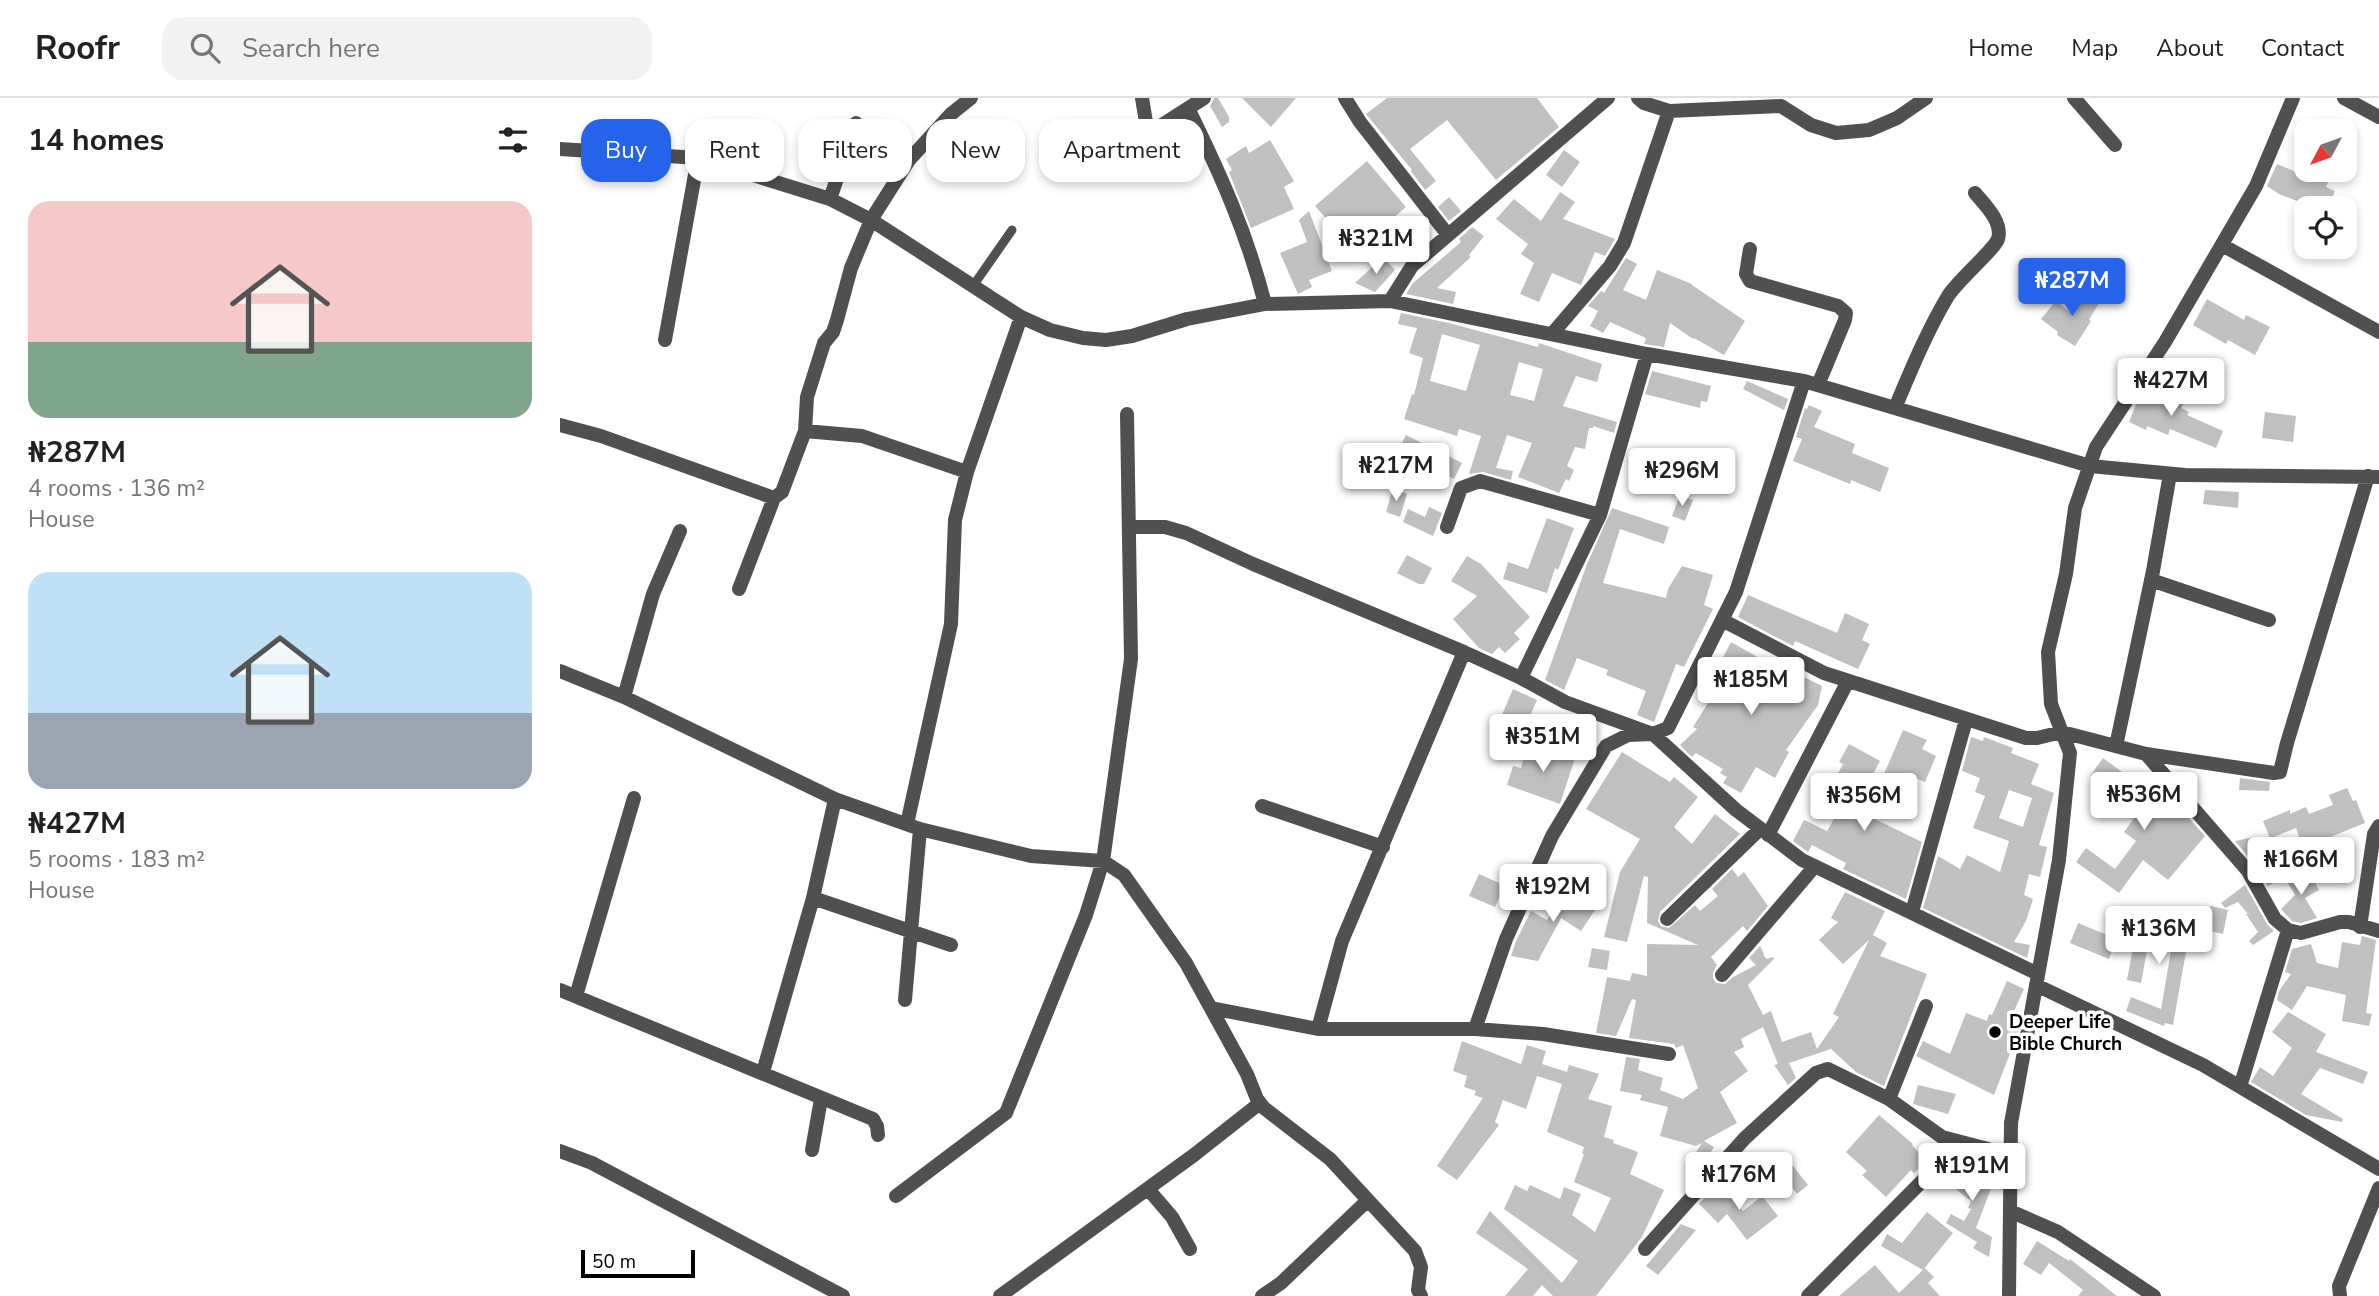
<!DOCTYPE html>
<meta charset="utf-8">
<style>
:root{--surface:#fff;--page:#f2f2f2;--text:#222;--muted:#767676;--line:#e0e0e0;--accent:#2563eb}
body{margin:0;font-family:"Nunito Sans",sans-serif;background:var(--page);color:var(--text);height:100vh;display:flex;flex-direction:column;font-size:26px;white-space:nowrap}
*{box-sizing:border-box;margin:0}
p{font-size:23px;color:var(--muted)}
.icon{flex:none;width:38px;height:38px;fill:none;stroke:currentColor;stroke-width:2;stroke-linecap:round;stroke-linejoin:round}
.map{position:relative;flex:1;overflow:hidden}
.details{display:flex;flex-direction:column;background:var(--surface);width:560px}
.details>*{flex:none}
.top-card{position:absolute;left:21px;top:21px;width:665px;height:63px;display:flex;gap:14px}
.needle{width:46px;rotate:229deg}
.fabs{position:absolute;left:1734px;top:21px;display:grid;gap:14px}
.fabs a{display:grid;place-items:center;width:63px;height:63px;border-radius:14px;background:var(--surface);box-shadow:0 4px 10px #0003;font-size:35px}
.scale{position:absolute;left:21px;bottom:18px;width:114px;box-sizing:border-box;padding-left:7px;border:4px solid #000;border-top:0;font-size:19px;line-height:24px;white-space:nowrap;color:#000;-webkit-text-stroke:5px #fff;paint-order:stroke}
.price{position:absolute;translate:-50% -60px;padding:0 16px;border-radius:7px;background:#fff;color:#222;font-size:23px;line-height:46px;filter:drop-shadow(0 2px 4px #0008)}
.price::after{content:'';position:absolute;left:50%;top:42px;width:21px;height:16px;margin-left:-10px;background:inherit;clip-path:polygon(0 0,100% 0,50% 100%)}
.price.current{background:var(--accent);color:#fff}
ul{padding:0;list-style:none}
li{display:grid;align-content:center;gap:14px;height:371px;padding:0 28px}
li span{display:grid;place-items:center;height:217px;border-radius:21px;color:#555}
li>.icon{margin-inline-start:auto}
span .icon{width:126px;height:126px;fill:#fffc;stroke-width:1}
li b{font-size:30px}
h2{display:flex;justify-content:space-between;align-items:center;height:84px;padding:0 28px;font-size:30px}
.tag{padding:0 24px;border-radius:21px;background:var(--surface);box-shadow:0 4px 10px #0003;font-size:24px;line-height:63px}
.tag.current{background:var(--accent);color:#fff}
header{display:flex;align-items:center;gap:42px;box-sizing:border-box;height:98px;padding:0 35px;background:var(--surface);border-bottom:2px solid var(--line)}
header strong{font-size:33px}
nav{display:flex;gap:38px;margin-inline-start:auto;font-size:24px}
.search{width:490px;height:63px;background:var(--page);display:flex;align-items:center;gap:18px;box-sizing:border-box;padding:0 24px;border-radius:21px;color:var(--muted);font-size:26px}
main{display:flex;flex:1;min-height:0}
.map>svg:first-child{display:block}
.building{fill:#c0c0c0;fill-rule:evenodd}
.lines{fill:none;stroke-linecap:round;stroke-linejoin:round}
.lane{stroke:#505050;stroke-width:9}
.street{stroke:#505050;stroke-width:14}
.poi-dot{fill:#000;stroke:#fff;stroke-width:2.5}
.labels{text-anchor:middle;stroke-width:7;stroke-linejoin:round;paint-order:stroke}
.poi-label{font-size:19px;font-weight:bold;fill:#000;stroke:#fff;text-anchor:start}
</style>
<header>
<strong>Roofr</strong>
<div class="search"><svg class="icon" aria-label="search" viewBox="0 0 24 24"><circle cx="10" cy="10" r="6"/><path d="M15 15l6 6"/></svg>Search here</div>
<nav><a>Home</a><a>Map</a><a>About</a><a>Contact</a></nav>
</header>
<main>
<section class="details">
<h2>14 homes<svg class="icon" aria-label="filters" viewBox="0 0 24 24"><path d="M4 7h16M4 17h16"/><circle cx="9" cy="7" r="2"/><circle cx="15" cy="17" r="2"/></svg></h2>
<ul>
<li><span style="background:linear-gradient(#f6c9c9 65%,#7fa58c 0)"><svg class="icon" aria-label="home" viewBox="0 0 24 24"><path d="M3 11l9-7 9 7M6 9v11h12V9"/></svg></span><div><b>₦287M</b><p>4 rooms · 136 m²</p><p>House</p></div></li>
<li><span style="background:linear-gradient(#bfe0f5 65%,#9aa5b1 0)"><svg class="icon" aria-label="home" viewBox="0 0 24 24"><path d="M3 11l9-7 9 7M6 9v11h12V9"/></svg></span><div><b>₦427M</b><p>5 rooms · 183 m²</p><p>House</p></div></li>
</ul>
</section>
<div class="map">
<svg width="1819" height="1198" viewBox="0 0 1819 1198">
<rect width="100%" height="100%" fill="#fff"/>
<path class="building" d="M 654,0 L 658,0 L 669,19 L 669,24 L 662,29 L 650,8 Z
M 682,0 L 736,0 L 711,29 Z
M 827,0 L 977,0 L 999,29 L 936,82 L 887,22 L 850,51 L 876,83 L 865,92 L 851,73 L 852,72 L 806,16 Z
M 710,42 L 734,83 L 724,89 L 734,111 L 691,130 L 669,74 L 672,72 L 666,61 L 686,48 L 689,55 Z
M 1004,52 L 1020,64 L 1002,89 L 986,77 Z
M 807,63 L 846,109 L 795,153 L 755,108 Z
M 1717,66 L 1751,80 L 1752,76 L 1769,82 L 1766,89 L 1775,93 L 1772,100 L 1795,110 L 1756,110 L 1719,96 L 1707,88 Z
M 1000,94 L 1015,104 L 1003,121 L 1055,141 L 1045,158 L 1035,154 L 1021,187 L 992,175 L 979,204 L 960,196 L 974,165 L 961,156 L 968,146 L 936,121 L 954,101 L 981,123 Z
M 889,99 L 901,113 L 889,123 L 878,109 Z
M 749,113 L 772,173 L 749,182 L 752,189 L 738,196 L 720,155 L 747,144 L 739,122 Z
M 912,129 L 924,138 L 909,157 L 911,159 L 877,190 L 896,194 L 893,206 L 846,196 L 853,185 L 901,144 L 899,141 Z
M 823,159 L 835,172 L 815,194 L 795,185 Z
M 1066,160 L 1077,166 L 1063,192 L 1086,202 L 1097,172 L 1132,186 L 1132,187 L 1185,223 L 1164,257 L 1134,240 L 1133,241 L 1110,225 L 1104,249 L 1084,246 L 1086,240 L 1050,224 L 1043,235 L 1030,228 L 1038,213 L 1028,208 L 1041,193 L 1044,195 Z
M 1521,193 L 1539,205 L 1529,222 L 1531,223 L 1515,248 L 1497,237 L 1498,234 L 1481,221 L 1496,203 L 1509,213 Z
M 1647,201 L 1684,222 L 1686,217 L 1710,229 L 1695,257 L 1668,242 L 1666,246 L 1633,227 Z
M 841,215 L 889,225 L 978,249 L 979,245 L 1042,266 L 1037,284 L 1016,278 L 1003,308 L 1057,324 L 1054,335 L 1033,328 L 1033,330 L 1029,330 L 1025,351 L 1015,349 L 1007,368 L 1014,372 L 1009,383 L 1006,381 L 999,395 L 958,379 L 972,345 L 947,337 L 936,370 L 953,373 L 951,382 L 923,374 L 909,376 L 921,338 L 899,331 L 897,338 L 844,321 L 852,296 L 854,297 L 863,260 L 849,255 L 857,230 L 838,226 ZM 882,236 L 920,247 L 906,293 L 870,283 ZM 959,264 L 983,271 L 974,303 L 950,297 Z
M 1092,273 L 1151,288 L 1147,304 L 1141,303 L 1140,310 L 1085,296 Z
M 1187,283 L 1228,301 L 1224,312 L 1183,291 Z
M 1587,288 L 1610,297 L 1609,300 L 1623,306 L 1621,310 L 1629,314 L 1627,317 L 1663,333 L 1656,350 L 1610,331 L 1608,337 L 1587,328 L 1586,332 L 1569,324 L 1577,304 Z
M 1249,307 L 1262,313 L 1254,329 L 1295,346 L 1292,355 L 1329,370 L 1320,394 L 1291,382 L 1290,386 L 1233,363 L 1242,341 L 1236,339 L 1245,310 L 1247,311 Z
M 1705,314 L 1736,318 L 1733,344 L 1702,340 Z
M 846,337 L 902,365 L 894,381 L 838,353 Z
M 804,364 L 832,372 L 828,390 L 799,382 Z
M 833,391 L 847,396 L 840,419 L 826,414 Z
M 1645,392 L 1679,394 L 1678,410 L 1643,406 Z
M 1120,397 L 1133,402 L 1125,423 L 1112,418 Z
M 869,409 L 882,415 L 873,438 L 843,424 L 848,411 L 865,419 Z
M 1052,410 L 1109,429 L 1104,446 L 1060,431 L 1043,485 L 1106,500 L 1108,491 L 1122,468 L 1153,477 L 1144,507 L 1153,511 L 1124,569 L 1116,566 L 1094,624 L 1077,617 L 1086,593 L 1046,577 L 1048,572 L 1017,560 L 1004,592 L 985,582 L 1027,466 Z
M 987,420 L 1014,430 L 998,472 L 995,470 L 987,495 L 943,481 L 948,464 L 968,471 Z
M 847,457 L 872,470 L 864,486 L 859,486 L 837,475 Z
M 907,458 L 921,466 L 970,519 L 954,535 L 960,541 L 945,555 L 939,549 L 932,556 L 919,550 L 893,521 L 917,498 L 891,483 Z
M 1188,497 L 1277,535 L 1285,515 L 1309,526 L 1302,542 L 1310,546 L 1298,571 L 1235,543 L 1233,548 L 1178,519 Z
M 1171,544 L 1238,582 L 1240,577 L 1262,588 L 1258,607 L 1226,652 L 1229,654 L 1215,680 L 1196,669 L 1181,695 L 1163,685 L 1167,679 L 1160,675 L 1163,671 L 1136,655 L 1132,659 L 1120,647 L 1137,631 L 1133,629 L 1161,584 L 1152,580 Z
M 953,591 L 977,602 L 959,643 L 935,633 Z
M 1343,632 L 1367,642 L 1362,651 L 1376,658 L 1365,684 L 1348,677 L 1345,685 L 1324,676 Z
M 1411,639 L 1423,643 L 1424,639 L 1453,650 L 1451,655 L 1479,666 L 1471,686 L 1494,695 L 1479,747 L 1487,749 L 1480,779 L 1469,776 L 1464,797 L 1473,801 L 1466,823 L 1454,844 L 1470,847 L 1467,860 L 1363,810 L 1378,758 L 1400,771 L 1407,757 L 1440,774 L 1449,743 L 1413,730 L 1425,698 L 1415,694 L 1420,680 L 1402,673 ZM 1449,692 L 1472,700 L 1463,729 L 1439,720 Z
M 1289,646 L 1320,663 L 1294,711 L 1362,744 L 1346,801 L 1283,771 L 1286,765 L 1252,747 L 1248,754 L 1233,743 L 1244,722 L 1267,733 L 1287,699 L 1270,690 L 1283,666 L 1279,664 Z
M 967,647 L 1015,660 L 1000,706 L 947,687 L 953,668 L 961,670 Z
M 1062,654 L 1110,684 L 1114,679 L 1138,699 L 1114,729 L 1132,746 L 1155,716 L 1180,736 L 1100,814 L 1098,823 L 1101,828 L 1109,830 L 1135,807 L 1140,813 L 1158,798 L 1152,791 L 1172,771 L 1178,779 L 1184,774 L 1208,808 L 1187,833 L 1183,828 L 1151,859 L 1157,867 L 1153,875 L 1153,880 L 1156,885 L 1165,886 L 1173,879 L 1196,867 L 1189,860 L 1200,848 L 1204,856 L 1203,857 L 1207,861 L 1213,859 L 1214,861 L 1188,887 L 1203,917 L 1211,913 L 1222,944 L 1251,934 L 1257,951 L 1279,919 L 1273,916 L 1309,842 L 1283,866 L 1259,842 L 1278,824 L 1271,820 L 1285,794 L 1325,813 L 1313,837 L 1327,845 L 1320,858 L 1367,876 L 1324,988 L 1296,974 L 1271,951 L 1229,965 L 1236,980 L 1228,987 L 1214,967 L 1218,966 L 1203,929 L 1181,941 L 1184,949 L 1174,954 L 1188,973 L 1160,994 L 1177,1025 L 1144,1043 L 1154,1049 L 1146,1062 L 1135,1056 L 1142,1045 L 1136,1048 L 1100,1038 L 1108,1009 L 1080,1002 L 1082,997 L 1060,993 L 1066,959 L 1080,961 L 1078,972 L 1103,980 L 1100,992 L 1123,1001 L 1138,990 L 1123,947 L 1116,950 L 1114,946 L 1069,940 L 1076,902 L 1072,901 L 1056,938 L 1036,935 L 1047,879 L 1070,883 L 1072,875 L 1087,878 L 1087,846 L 1138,847 L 1087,825 L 1088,779 L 1084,778 L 1067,844 L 1044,839 L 1060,774 L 1080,741 L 1026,711 Z
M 1543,660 L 1584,690 L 1586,688 L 1620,710 L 1645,738 L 1608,782 L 1583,762 L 1559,795 L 1516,764 L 1526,750 L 1555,771 L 1576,743 L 1564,734 L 1579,713 L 1530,678 Z
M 1680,680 L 1710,684 L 1709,693 L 1679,692 Z
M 1787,690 L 1793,703 L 1796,702 L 1805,725 L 1743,750 L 1736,730 L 1711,740 L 1712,742 L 1699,748 L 1707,764 L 1703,765 L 1713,785 L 1708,788 L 1695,767 L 1675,743 L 1694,739 L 1695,741 L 1710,740 L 1703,723 L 1730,712 L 1730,716 L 1746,709 L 1749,716 L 1773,707 L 1769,697 Z
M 1748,770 L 1759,792 L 1745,800 L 1757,820 L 1741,825 L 1732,823 L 1721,811 L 1735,797 L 1726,782 Z
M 919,776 L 957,793 L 951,805 L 939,800 L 935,809 L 909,798 Z
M 1685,787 L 1707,826 L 1714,833 L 1693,847 L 1689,843 L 1698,834 L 1686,816 L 1688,816 L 1678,804 L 1665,810 L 1661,805 Z
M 1015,790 L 1039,806 L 1021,833 L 1001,820 L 978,863 L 951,858 L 956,843 L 971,813 L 987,822 L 1005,794 L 1011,797 Z
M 1651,808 L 1668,812 L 1663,836 L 1634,829 Z
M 1579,816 L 1631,826 L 1613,927 L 1605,925 L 1604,928 L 1566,913 L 1571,899 L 1601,911 L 1613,841 L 1590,836 L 1581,885 L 1567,882 Z
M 1518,825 L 1557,841 L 1549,861 L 1510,845 Z
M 1802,838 L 1816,842 L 1806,915 L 1812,916 L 1809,928 L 1782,923 L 1786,897 L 1747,888 L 1732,912 L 1717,902 L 1719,893 L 1731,876 L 1725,874 L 1732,851 L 1751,846 L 1757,865 L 1778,870 L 1782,844 L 1800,847 Z
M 1032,850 L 1050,853 L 1047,872 L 1028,869 Z
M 1447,883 L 1464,891 L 1449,924 L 1459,928 L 1457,937 L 1434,997 L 1356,958 L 1363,943 L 1390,956 L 1406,915 L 1427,923 L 1429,916 L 1432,917 Z
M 1728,914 L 1766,936 L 1756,954 L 1808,974 L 1803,986 L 1760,970 L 1741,996 L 1783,1021 L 1782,1024 L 1746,1017 L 1691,984 L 1700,969 L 1713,978 L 1732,950 L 1712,934 Z
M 902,943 L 961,966 L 967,947 L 986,953 L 982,966 L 1007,974 L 1009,967 L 1039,976 L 1028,1001 L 1052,1008 L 1044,1039 L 1054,1042 L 1053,1045 L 1078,1054 L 1070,1076 L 1104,1092 L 1082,1139 L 1036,1198 L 993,1198 L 982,1187 L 973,1198 L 945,1198 L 968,1171 L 916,1135 L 930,1113 L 1002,1185 L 1018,1163 L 944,1111 L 955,1087 L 967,1093 L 970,1087 L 1000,1101 L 1004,1089 L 1021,1096 L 1012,1117 L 1035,1134 L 1051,1100 L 1014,1084 L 1024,1056 L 1022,1056 L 1024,1049 L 987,1034 L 1002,986 L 977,978 L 966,1011 L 943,1002 L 935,1024 L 939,1027 L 897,1082 L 877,1068 L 923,1000 L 914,997 L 916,993 L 904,989 L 907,978 L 893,973 Z
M 1358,987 L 1396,996 L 1388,1016 L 1353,1006 Z
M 1319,1017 L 1353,1046 L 1352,1047 L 1367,1063 L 1354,1075 L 1351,1072 L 1326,1099 L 1302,1077 L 1307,1073 L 1286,1054 Z
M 1399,1063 L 1414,1076 L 1416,1071 L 1435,1080 L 1416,1130 L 1432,1139 L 1429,1159 L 1413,1150 L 1417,1144 L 1386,1125 L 1391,1116 L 1404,1123 L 1411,1111 L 1408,1110 L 1411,1103 L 1384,1082 Z
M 1233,1068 L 1248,1087 L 1237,1096 L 1222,1077 Z
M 1157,1086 L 1183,1113 L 1202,1098 L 1218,1118 L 1187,1142 L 1167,1116 L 1158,1125 L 1139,1106 Z
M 1367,1114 L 1393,1135 L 1363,1172 L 1321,1148 L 1327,1136 L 1342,1145 Z
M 1121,1126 L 1136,1132 L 1098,1177 L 1086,1168 Z
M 1477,1143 L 1509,1163 L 1510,1161 L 1557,1198 L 1518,1198 L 1523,1192 L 1489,1165 L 1481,1177 L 1463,1166 Z
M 1315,1167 L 1339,1195 L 1365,1170 L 1374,1179 L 1368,1185 L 1380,1198 L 1279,1198 Z"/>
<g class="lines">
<path class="lane" d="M 413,188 L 452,132"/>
<path class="street" d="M 582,0 L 588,36
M 785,0 L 800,24 L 888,137
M 1078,0 L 1084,5 L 1109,13 L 1221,8 L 1251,27 L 1276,35 L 1309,32 L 1337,20 L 1366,0
M 1514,0 L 1555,47
M 1784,0 L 1819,19
M 628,10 C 660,75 687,135 705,206
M 565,40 L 588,36 L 644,0
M 0,51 L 138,60 L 270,101 L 311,122 L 461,219 L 490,232 L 523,240 L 546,242 L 572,238 L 627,221 L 705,206 L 830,203 L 1087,256 L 1244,283 L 1530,368 L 1625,377 L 1819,379
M 270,101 L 296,25
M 1662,147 L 1819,234
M 1190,151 L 1186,176 L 1190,183 L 1278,208 L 1286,215 L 1285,222 L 1258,287
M 830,203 L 852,168 L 1048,0
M 992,236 L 1050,168 L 1064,145 L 1109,13
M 105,242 L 138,60
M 1335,310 C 1351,272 1367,233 1388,198 C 1398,182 1434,152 1438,141 C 1443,124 1425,107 1415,95
M 0,327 L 41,338 L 214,400
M 245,333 L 302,338 L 407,374
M 570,429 L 605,429 L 626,435 L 693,466 L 904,554 L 961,580 L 1005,604 L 1093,636 L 1176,712 L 1242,762 L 1478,876
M 887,429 L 901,390 L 920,383 L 1040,417
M 1591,482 L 1709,522
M 179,491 L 214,400 L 222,394 L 245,333 L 247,299 L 264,245 L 273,234 L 277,222 L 291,170 L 311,122 L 349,62 L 391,16 L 411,0
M 1162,522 L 1264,575 L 1466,640 L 1477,640 L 1502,634 L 1586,656 L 1714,675 L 1720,674 L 1727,645 L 1808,378
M 0,573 L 64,599 L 275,701 L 360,731 L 471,758 L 543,763 L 564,777 L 626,865 L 687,976 L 697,1001 L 704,1010 L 770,1061 L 855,1153 L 861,1169 L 858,1192 L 861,1198
M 961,580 L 1040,417 L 1087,256
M 64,599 L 93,496 L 120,433
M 1556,648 L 1593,473 L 1610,376
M 1586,656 L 1688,773 L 1715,821 L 1728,832 L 1741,835 L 1780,824 L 1789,824 L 1819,833
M 702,708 L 823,749
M 347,726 L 391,526 L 395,422 L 407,374 L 461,219
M 1208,737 L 1288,583
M 253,800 L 391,847
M 1352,814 L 1406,622
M 1107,821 L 1200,731
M 1800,829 L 1814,736 L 1819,728
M 1162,877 L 1255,768
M 1476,887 L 1643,967 L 1819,1071
M 0,892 L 313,1021 L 317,1028 L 318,1037
M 16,898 L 74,700
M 345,902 L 360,731
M 651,910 L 758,931 L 915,931 L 983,936 L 1109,956
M 758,931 L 782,843 L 904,554
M 915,931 L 946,841 L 992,738 L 1046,648 L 1068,637 L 1093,636 L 1108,630 L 1176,494 L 1244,283
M 203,974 L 253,800 L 275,701
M 1680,989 L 1728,832
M 1329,1001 L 1366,908
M 252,1052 L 261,1001
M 0,1053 L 32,1065 L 283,1198
M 588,1091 L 612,1119 L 630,1151
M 336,1098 L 446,1015 L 526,817 L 543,763 L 571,561 L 567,316
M 1450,1113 L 1498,1134 L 1594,1198
M 1085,1151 L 1185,1040 L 1256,975 L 1268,971 L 1329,1001 L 1382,1039 L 1451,1057
M 440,1198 L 634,1057 L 700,1005
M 702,1198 L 721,1185 L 808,1102
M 1248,1198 L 1400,1045
M 1449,1198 L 1451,1025 L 1499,762 L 1510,655 L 1491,606 L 1488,554 L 1506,476 L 1515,410 L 1536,349 L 1605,244 L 1696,88 L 1733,0
M 1780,1198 L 1779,1188 L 1819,1090"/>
</g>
<circle class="poi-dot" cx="1435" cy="934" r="7"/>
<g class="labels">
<g class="poi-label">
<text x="1449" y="930">Deeper Life<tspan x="1449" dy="22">Bible Church</tspan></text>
</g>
</g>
</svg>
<div class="fabs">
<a><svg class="needle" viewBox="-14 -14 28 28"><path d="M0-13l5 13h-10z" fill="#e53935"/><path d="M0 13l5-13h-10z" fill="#767676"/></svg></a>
<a><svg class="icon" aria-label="locate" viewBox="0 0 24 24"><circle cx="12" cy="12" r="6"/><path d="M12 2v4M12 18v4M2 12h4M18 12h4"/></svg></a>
</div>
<div class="scale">50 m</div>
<b class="price" style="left:816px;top:178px">₦321M</b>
<b class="price current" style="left:1512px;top:220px">₦287M</b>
<b class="price" style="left:1611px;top:320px">₦427M</b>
<b class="price" style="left:836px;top:405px">₦217M</b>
<b class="price" style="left:1122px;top:410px">₦296M</b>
<b class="price" style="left:1191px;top:619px">₦185M</b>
<b class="price" style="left:983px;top:676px">₦351M</b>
<b class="price" style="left:1584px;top:734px">₦536M</b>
<b class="price" style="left:1304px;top:735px">₦356M</b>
<b class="price" style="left:1741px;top:799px">₦166M</b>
<b class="price" style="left:993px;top:826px">₦192M</b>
<b class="price" style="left:1599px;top:868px">₦136M</b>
<b class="price" style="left:1412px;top:1105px">₦191M</b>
<b class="price" style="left:1179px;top:1114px">₦176M</b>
<div class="top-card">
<a class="tag current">Buy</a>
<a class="tag">Rent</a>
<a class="tag">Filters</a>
<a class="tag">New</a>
<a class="tag">Apartment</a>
</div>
</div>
</main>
